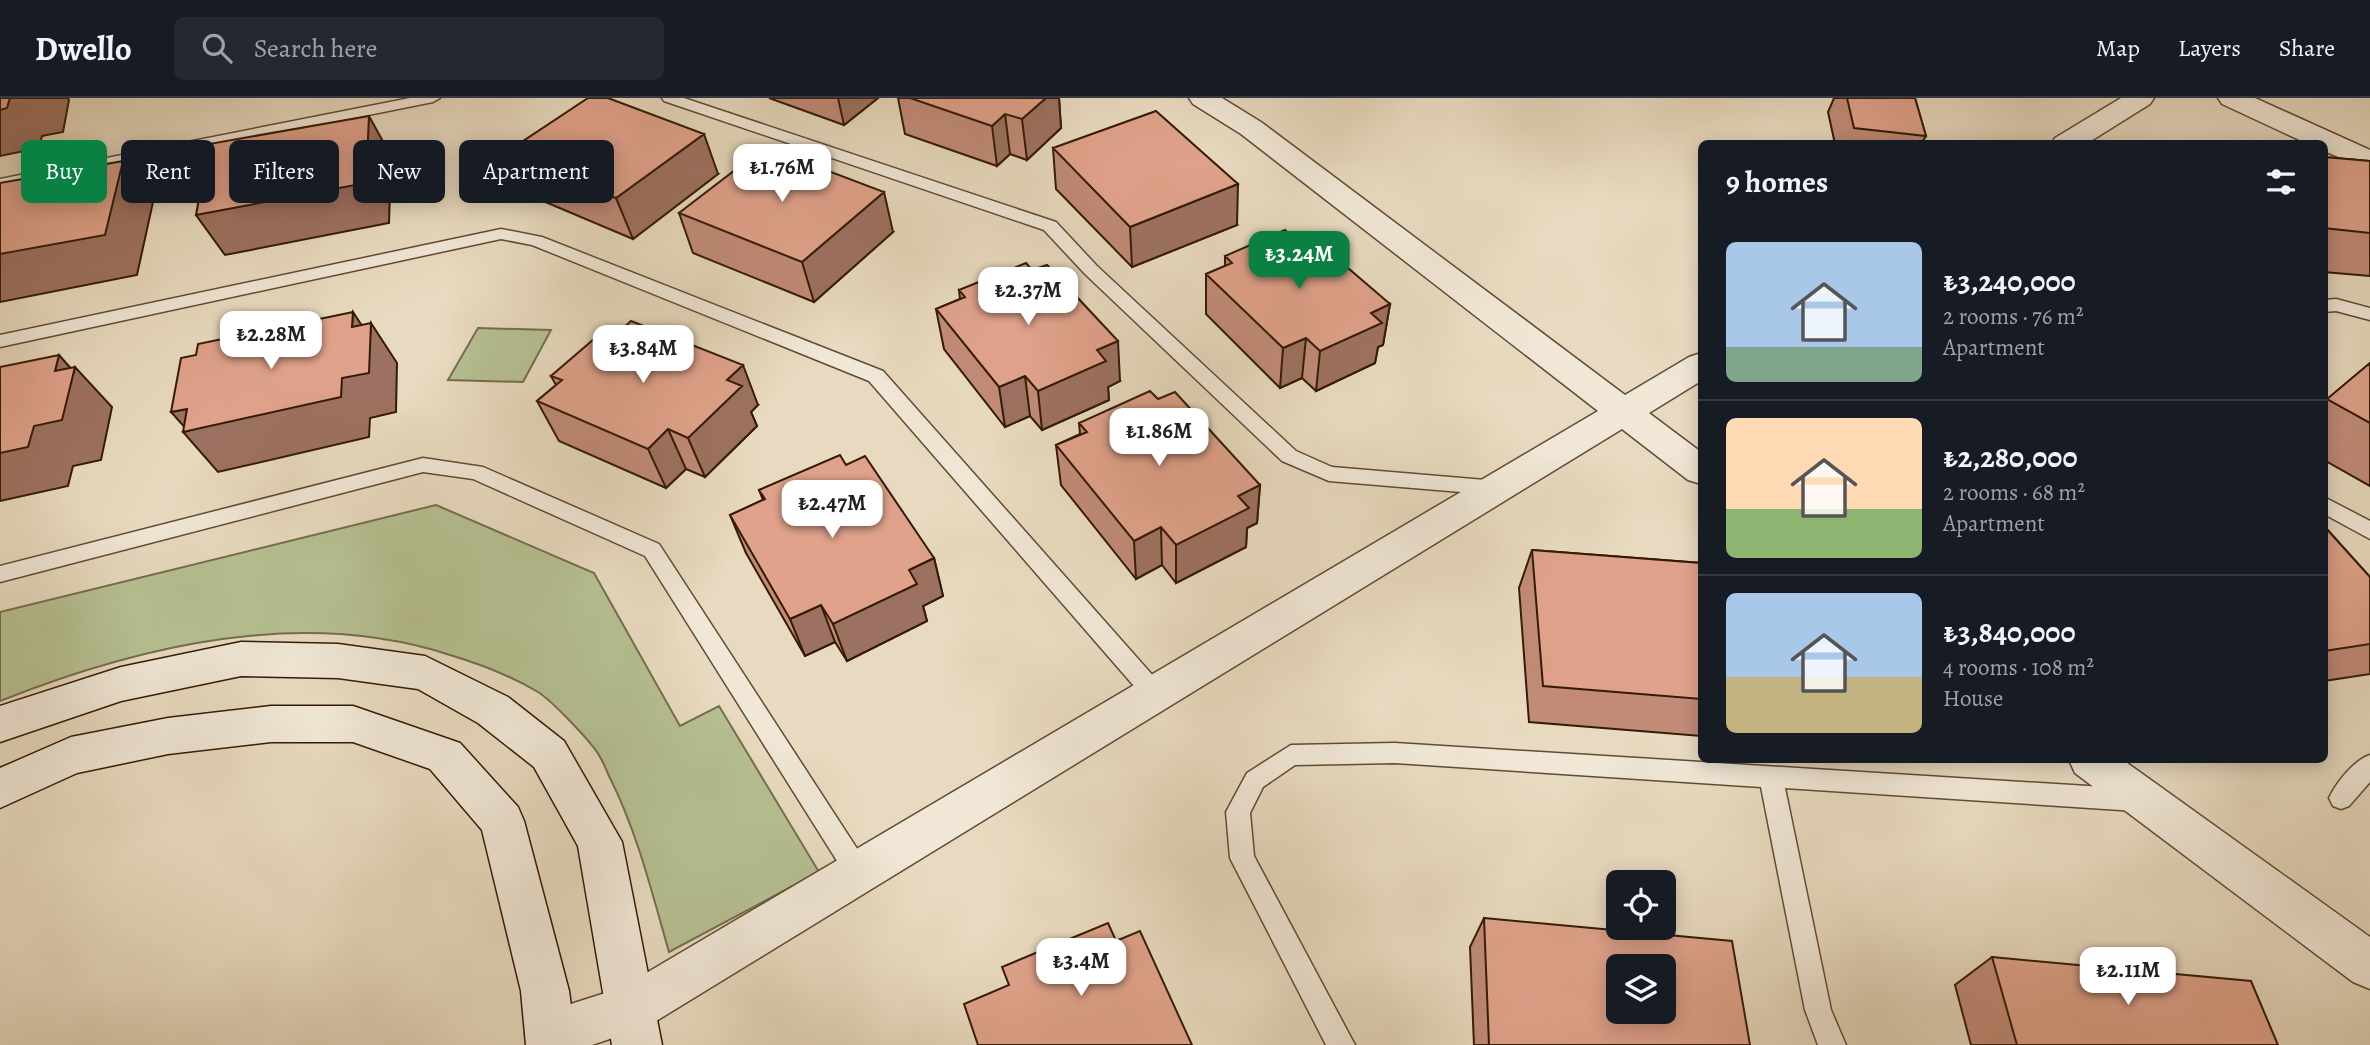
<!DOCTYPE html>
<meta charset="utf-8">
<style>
:root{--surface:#171b24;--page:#242831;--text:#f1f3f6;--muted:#9ea1a6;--line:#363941;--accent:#0b8043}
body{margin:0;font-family:Alegreya,serif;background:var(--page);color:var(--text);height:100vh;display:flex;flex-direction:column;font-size:26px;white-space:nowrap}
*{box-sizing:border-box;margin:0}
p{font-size:23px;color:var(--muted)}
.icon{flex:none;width:38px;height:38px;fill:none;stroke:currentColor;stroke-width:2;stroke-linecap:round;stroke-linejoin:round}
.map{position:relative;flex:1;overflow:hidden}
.details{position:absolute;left:1698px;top:42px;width:630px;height:623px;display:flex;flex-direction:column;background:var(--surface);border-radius:10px;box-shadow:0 4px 18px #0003}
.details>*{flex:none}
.top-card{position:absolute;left:21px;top:42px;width:665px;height:63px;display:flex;gap:14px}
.controls{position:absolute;left:1606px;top:772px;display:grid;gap:14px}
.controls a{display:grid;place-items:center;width:70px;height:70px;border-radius:10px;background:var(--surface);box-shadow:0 4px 18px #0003;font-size:35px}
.price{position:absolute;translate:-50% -60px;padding:0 16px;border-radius:14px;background:#fff;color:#222;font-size:23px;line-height:46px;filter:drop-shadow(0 2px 4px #0008)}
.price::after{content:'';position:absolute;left:50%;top:42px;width:21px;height:16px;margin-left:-10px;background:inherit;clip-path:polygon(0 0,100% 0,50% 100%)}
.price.current{background:var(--accent);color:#fff}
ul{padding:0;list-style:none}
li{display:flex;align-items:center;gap:21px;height:175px;padding:0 28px}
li+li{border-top:2px solid var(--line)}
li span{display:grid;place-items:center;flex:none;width:196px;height:140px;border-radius:10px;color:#555}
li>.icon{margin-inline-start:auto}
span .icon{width:84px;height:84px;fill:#fffc;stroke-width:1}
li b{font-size:30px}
h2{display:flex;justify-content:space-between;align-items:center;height:84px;padding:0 28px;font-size:30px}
.tag{padding:0 24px;border-radius:10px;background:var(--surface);box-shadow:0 4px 18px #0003;font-size:24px;line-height:63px}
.tag.current{background:var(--accent);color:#fff}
header{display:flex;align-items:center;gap:42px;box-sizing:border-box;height:98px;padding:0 35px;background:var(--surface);border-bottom:2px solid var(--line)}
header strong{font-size:33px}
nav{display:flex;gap:38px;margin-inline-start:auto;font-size:24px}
.search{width:490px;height:63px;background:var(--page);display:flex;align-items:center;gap:18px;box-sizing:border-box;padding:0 24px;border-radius:10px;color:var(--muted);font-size:26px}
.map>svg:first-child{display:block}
.green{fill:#b6c092;stroke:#746e4b;stroke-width:2}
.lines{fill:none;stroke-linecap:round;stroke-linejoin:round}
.lane-casing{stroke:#604b33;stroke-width:3}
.street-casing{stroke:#604b33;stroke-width:3}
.secondary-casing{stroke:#331b04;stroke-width:3}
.lane{fill:#f0e7d6;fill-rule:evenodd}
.street{fill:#f0e7d6;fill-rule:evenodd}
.secondary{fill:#f0e7d6;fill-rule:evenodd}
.wall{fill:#c18b78;stroke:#331b04;stroke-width:2}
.shaded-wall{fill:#9d7161;stroke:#331b04;stroke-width:2}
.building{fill:#e0a28b;stroke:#331b04;stroke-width:2;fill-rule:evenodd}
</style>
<header>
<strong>Dwello</strong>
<div class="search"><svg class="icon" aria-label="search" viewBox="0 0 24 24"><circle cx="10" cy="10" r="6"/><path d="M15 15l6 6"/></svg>Search here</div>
<nav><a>Map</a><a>Layers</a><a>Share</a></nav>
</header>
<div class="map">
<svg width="2370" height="947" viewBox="0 0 2370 947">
<rect width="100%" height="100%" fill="#e8dac0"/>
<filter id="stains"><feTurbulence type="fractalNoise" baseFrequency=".00286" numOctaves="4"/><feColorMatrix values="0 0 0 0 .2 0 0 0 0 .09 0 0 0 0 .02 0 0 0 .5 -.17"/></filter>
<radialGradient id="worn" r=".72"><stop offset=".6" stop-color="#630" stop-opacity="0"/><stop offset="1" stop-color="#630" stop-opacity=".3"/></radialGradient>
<path class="green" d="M 478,230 L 551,232 L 523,284 L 448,282 Z
M 436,407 L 594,475 L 680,628 L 719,608 L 819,774 L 669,854 C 652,795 637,733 609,678 C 605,669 601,658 594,650 C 584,637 552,603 538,594 C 511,578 480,566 450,557 C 302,509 141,547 0,603 L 0,514 Z"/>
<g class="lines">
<g class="lane-casing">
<path id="lane" d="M 410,0 L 440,0 L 433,4 L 0,91 L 0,81 Z
M 662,0 L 684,0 L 1056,124 L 1097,168 L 1296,353 L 1332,369 L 1497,383 L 1504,385 L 1507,390 L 1504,395 L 1497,397 L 1329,383 L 1282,363 L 1085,176 L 1044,132 L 664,3 Z
M 501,131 L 542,139 L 883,273 L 1163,589 L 1166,596 L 1163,603 L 1155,606 L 1147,603 L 869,283 L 532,147 L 501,141 L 0,249 L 0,237 Z
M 2336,201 L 2370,210 L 2370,222 L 2336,213 L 2324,214 L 2324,202 Z
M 423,360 L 483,369 L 659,446 L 867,766 L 870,774 L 867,782 L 858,786 L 849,782 L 645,458 L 473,381 L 423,374 L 0,484 L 0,468 Z
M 2324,399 L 2370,423 L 2370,441 L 2324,416 Z
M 1395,645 L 2136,691 L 2144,694 L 2148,702 L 2144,710 L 2136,713 L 1785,690 L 1831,912 L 1846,947 L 1818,947 L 1805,912 L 1761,689 L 1395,665 L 1295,667 L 1263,689 L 1250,715 L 1254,758 L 1355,947 L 1326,947 L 1230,760 L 1226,714 L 1247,675 L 1291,647 Z
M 2370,657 L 2370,684 L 2349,708 L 2341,711 L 2333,708 L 2329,700 C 2336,685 2354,662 2370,657 Z"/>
</g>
<g class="street-casing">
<path id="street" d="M 1189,0 L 1222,0 L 1261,24 L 1625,297 L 1689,259 L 1701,255 L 1701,283 L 1649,315 L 1701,354 L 1701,386 L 1688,382 L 1622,331 L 648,928 L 592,947 L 530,947 L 525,935 L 533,918 L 621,890 L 1598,313 L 1241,36 L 1193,6 Z
M 2121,0 L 2154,0 L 2150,6 L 2086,46 L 2051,46 L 2055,40 Z
M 2218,0 L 2255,0 L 2370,52 L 2370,72 L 2324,53 L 2324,46 L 2308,46 L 2222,6 Z
M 2069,662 L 2123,662 L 2370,839 L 2370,891 L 2353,884 L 2075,675 Z"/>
</g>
<g class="secondary-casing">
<path id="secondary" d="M 241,544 L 338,546 L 425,558 L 508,599 L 564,643 L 622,744 L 662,947 L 612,947 L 578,748 L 534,669 L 478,625 L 418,591 L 338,580 L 241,578 L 121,603 L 0,644 L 0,608 L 121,569 Z
M 271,608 L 353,608 L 460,645 L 518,709 L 524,723 L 569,893 L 576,947 L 526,947 L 521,893 L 482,732 L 430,671 L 353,644 L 271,644 L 168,656 L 77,675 L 0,710 L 0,670 L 71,639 L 168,620 Z"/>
</g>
<use href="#lane" class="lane"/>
<use href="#street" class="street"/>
<use href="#secondary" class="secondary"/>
</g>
<path class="wall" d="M 769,0 L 878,0 L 844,27 Z
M 898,0 L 1059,0 L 1061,30 L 1027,62 L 1010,56 L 997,68 L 905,36 Z
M 1834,0 L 1915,0 L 1926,38 L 1921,46 L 1835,46 L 1828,14 Z
M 1053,50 L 1237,127 L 1132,169 L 1056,91 Z
M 505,55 L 718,76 L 633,141 L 524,95 Z
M 2324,59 L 2370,63 L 2370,178 L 2324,174 Z
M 679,115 L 893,134 L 814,204 L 693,155 Z
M 1293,140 L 1390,206 L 1383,247 L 1378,249 L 1375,265 L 1316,293 L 1302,280 L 1280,290 L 1206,216 L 1206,176 L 1225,168 L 1225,158 Z
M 959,192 L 1120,283 L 1108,289 L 1109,302 L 1042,332 L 1030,318 L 1005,329 L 944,251 L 936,211 L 960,201 Z
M 2370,265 L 2370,388 L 2324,362 L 2324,304 Z
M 551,278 L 758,307 L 751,314 L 757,328 L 705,379 L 686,371 L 666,390 L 559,343 L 537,303 L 556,287 Z
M 1158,301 L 1260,387 L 1257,425 L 1247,430 L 1246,449 L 1176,485 L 1162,467 L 1136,481 L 1061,387 L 1056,347 L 1080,336 L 1079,325 Z
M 846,367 L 934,460 L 943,498 L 923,508 L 927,523 L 847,563 L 835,544 L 805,558 L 746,455 L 730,417 L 763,402 L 759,392 Z
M 2324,428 L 2370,479 L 2370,576 L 2324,583 Z
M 1532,452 L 1701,465 L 1701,638 L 1529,624 L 1519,490 Z
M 1484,820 L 1750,947 L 1474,947 L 1470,849 Z
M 1992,859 L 2278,947 L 1971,947 L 1955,887 Z"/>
<path class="shaded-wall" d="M 10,0 L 68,0 L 69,2 L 63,34 L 42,38 L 39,50 L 0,58 L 0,12 Z
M 838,0 L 878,0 L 844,27 Z
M 1046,0 L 1059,0 L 1061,30 L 1027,62 L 1022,21 Z
M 1005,16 L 1010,56 L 997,68 L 992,28 Z
M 369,18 L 391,58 L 389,125 L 225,157 L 196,117 Z
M 704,36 L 718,76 L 633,141 L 616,100 Z
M 123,63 L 153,104 L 137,177 L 0,204 L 0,156 Z
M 1238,86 L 1237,127 L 1132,169 L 1130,129 Z
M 884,94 L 893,134 L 814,204 L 802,164 Z
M 1390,206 L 1383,247 L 1378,249 L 1375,265 L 1316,293 L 1320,253 L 1371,215 Z
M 353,214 L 370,240 L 371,225 L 397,265 L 396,314 L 370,320 L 369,339 L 218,374 L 183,334 L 188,333 L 171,314 L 342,280 L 352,229 Z
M 1306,240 L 1302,280 L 1280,290 L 1283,250 Z
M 1118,243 L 1120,283 L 1108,289 L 1109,302 L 1042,332 L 1038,293 L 1097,252 Z
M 59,257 L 74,274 L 75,269 L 112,309 L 101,362 L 73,368 L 68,388 L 0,403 L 0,355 L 34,328 L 55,273 Z
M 743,267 L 758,307 L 751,314 L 757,328 L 705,379 L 688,340 L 727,282 Z
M 1025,278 L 1030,318 L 1005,329 L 999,289 Z
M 668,331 L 686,371 L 666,390 L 648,351 Z
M 1260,387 L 1257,425 L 1247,430 L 1246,449 L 1176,485 L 1176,447 L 1238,398 Z
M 1161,429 L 1162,467 L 1136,481 L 1134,443 Z
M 934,460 L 943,498 L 923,508 L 927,523 L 847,563 L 833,526 L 909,472 Z
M 821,507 L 835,544 L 805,558 L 790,521 Z"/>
<path class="building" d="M 0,0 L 10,0 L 7,10 L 0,12 Z
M 588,0 L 608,0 L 704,36 L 616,100 L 505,55 Z
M 910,0 L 1046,0 L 1022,21 L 1005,16 L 992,28 Z
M 1847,0 L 1915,0 L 1926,38 L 1854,30 Z
M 1156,13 L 1238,86 L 1130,129 L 1053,50 Z
M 369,18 L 366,85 L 196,117 L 209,46 Z
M 765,49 L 884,94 L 802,164 L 679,115 Z
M 2324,59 L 2370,63 L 2370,135 L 2324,130 Z
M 123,63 L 105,137 L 0,156 L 0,85 Z
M 1285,132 L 1293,140 L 1306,134 L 1390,206 L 1371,215 L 1382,225 L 1320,253 L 1306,240 L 1283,250 L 1206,176 L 1232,165 L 1225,158 Z
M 1026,165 L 1032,172 L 1047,167 L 1118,243 L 1097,252 L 1106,263 L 1038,293 L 1025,278 L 999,289 L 936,211 L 965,199 L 959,192 Z
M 353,214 L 352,229 L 371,225 L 369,275 L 342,280 L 341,299 L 183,334 L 187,311 L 171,314 L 181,260 L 196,257 L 198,246 Z
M 631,223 L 743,267 L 727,282 L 742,288 L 688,340 L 668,331 L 648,351 L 537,303 L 562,282 L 551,278 L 608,229 L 619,234 Z
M 59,257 L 55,273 L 75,269 L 62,322 L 34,328 L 28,349 L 0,355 L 0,269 Z
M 2370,265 L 2370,325 L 2327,301 Z
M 1150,293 L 1158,301 L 1175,294 L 1260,387 L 1238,398 L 1249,410 L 1176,447 L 1161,429 L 1134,443 L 1056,347 L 1087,334 L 1079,325 Z
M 840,357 L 846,367 L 865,358 L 934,460 L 909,472 L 917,486 L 833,526 L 821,507 L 790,521 L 730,417 L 765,401 L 759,392 Z
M 2324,428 L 2370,479 L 2370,546 L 2324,553 Z
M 1532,452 L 1701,465 L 1701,601 L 1543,588 Z
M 1484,820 L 1732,843 L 1750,947 L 1489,947 ZM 1619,868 L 1664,868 L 1664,914 L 1619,914 Z
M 1108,825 L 1116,843 L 1140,833 L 1192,947 L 978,947 L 964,906 L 1009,887 L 1002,869 Z
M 1992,859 L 2251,883 L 2278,947 L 2017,947 Z"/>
<rect width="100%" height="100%" filter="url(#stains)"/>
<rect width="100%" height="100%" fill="url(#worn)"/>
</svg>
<div class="controls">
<a><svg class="icon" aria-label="locate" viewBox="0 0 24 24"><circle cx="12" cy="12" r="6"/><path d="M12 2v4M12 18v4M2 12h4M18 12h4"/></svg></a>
<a><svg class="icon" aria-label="layers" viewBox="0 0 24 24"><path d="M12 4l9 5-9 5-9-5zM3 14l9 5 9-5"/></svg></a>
</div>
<b class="price" style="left:782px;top:106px">₺1.76M</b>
<b class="price current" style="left:1299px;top:193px">₺3.24M</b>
<b class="price" style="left:1028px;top:229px">₺2.37M</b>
<b class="price" style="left:271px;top:273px">₺2.28M</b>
<b class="price" style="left:643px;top:287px">₺3.84M</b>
<b class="price" style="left:1159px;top:370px">₺1.86M</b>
<b class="price" style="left:832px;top:442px">₺2.47M</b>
<b class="price" style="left:1081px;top:900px">₺3.4M</b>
<b class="price" style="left:2128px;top:909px">₺2.11M</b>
<div class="top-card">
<a class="tag current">Buy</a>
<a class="tag">Rent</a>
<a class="tag">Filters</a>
<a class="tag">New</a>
<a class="tag">Apartment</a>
</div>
<section class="details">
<h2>9 homes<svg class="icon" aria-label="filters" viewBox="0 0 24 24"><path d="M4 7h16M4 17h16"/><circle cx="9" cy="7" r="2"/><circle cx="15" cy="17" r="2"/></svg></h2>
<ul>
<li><span style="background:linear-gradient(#a9c7e8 75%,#7fa58c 0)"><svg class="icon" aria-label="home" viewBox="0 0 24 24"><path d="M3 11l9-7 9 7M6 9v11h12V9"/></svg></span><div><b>₺3,240,000</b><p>2 rooms · 76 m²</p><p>Apartment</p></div></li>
<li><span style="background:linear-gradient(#ffd9b3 65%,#8fb573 0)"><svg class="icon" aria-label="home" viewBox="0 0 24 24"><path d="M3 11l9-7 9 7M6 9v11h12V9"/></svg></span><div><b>₺2,280,000</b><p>2 rooms · 68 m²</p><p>Apartment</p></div></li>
<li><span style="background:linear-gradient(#a9c7e8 60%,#c2b280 0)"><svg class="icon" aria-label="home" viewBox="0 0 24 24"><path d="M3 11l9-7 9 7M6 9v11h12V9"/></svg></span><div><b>₺3,840,000</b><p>4 rooms · 108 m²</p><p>House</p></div></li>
</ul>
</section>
</div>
